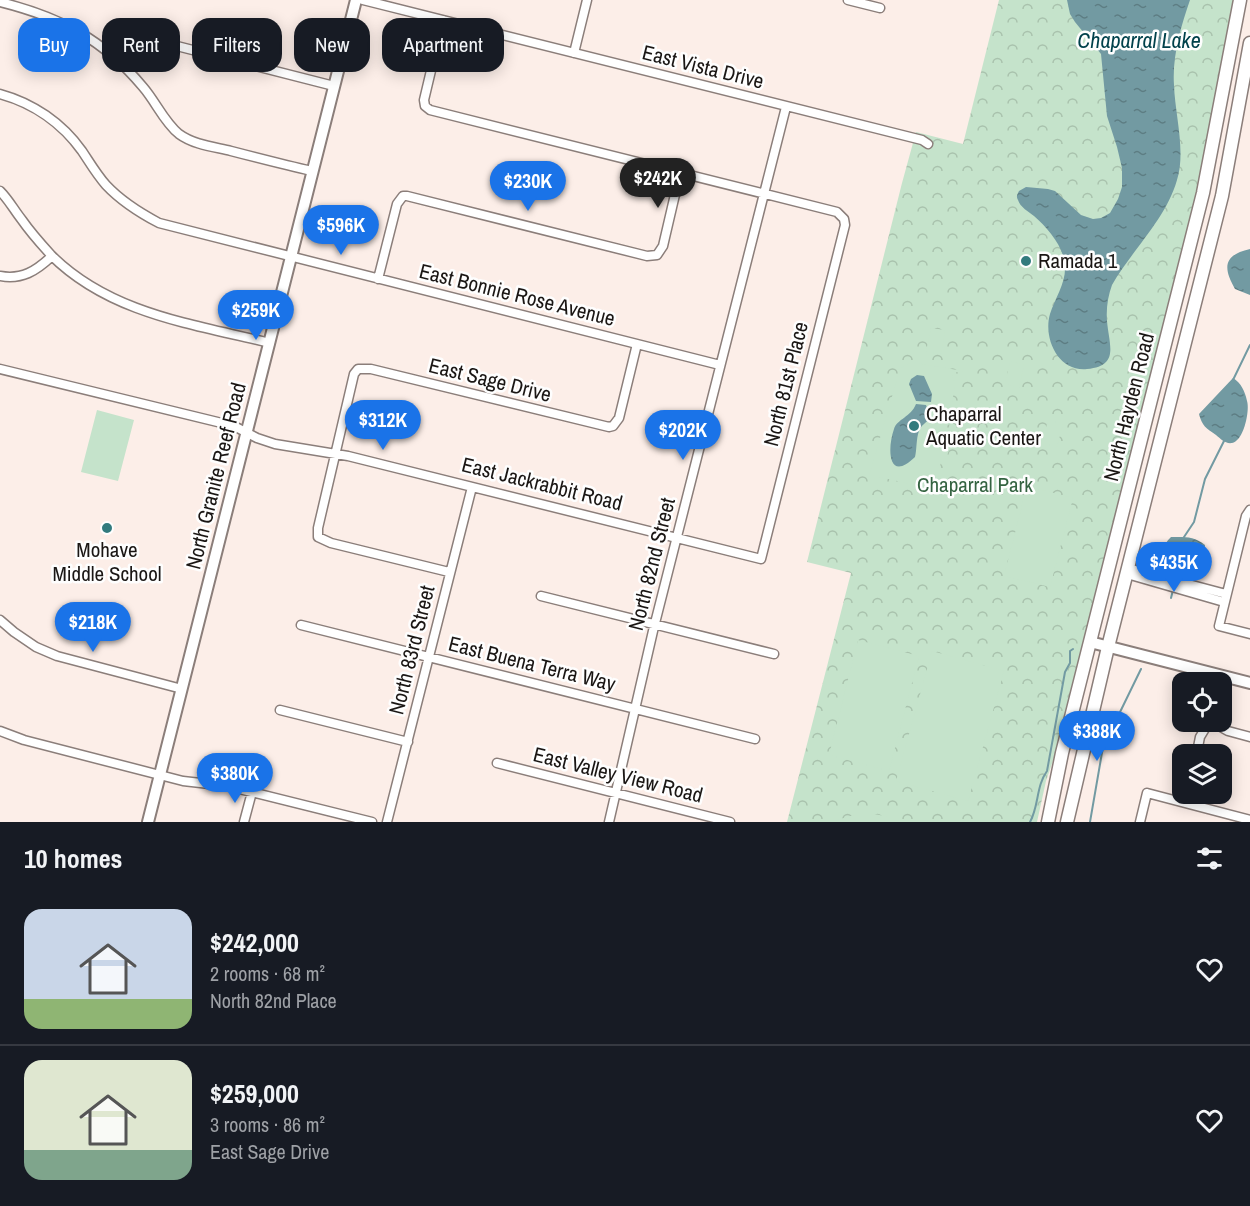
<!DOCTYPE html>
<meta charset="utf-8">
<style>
:root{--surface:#171b24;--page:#242831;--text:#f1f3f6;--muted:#9ea1a6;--line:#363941;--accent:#1a73e8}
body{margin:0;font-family:"Archivo Narrow",sans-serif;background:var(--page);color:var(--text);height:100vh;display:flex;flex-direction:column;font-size:22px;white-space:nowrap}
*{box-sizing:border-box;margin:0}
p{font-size:20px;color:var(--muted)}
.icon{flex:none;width:33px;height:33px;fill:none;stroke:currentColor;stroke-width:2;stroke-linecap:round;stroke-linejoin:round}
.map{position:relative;height:822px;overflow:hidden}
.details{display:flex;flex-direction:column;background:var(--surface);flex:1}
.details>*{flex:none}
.top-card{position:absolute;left:18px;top:18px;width:600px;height:54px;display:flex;gap:12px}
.tools{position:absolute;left:1172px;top:672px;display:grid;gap:12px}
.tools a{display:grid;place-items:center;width:60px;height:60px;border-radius:12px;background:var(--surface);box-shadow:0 3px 15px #0003;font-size:30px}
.price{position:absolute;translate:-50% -51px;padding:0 14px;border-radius:21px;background:var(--accent);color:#fff;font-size:20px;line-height:39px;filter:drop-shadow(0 2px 3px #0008)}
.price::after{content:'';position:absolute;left:50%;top:36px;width:18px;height:14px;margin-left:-9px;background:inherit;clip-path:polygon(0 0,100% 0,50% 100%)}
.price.current{background:#222;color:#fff}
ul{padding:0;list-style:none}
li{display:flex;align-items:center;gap:18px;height:150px;padding:0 24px}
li+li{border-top:2px solid var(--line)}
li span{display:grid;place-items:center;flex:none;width:168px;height:120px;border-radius:18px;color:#555}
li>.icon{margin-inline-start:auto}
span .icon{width:72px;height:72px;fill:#fffc;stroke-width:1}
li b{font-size:26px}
h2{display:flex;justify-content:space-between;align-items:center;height:72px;padding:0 24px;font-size:26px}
.tag{padding:0 21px;border-radius:18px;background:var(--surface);box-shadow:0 3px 15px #0003;font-size:21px;line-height:54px}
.tag.current{background:var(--accent);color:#fff}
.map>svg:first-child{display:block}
.forest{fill:url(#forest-crowns)}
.pitch{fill:#c5e3cb}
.water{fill:url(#water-ripples)}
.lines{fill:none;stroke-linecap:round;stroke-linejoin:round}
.stream{stroke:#729aa2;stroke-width:2}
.minor-casing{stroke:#8b7e7a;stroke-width:11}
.tertiary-casing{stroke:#8b7e7a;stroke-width:14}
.secondary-casing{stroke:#8b7e7a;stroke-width:15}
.minor{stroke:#fff;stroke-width:8}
.tertiary{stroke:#fff;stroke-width:10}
.secondary{stroke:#fff;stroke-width:12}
.poi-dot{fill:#327b7e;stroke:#fefefe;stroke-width:2}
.labels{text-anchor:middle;stroke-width:5;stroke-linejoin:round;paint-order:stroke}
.street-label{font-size:21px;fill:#1a1614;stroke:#fefefe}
.poi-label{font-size:21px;fill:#1a1614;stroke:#fefefe;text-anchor:start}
.park-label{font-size:21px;fill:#346341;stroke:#fefefe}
.water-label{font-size:22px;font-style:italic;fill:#00414b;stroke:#fefefe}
</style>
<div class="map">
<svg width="1250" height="822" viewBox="0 0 1250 822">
<defs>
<pattern id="forest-crowns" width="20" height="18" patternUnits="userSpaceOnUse" patternTransform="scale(1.5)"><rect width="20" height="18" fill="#c5e3cb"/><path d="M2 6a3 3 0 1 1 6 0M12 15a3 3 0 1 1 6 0" fill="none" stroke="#a9c2ad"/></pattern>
<pattern id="water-ripples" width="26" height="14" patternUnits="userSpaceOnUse" patternTransform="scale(1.5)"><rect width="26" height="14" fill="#729aa2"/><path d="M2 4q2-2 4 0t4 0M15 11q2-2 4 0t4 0" fill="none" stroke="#5d7d83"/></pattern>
</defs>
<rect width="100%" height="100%" fill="#fceee8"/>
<path class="forest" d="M 999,0 L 1233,0 L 1200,181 L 1054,758 L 1046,781 L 1037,822 L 787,822 L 851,573 L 807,562 L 902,183 L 916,132 L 963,144 Z"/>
<path class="pitch" d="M 931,328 L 945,330 L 941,354 L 926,352 Z
M 1010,361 L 1024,365 L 1019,388 L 1005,384 Z
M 911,362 L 963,371 L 953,373 L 952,380 L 956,381 L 951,408 L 955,409 L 953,425 L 944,424 L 944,434 L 949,435 L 948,441 L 950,447 L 945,461 L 941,461 L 938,479 L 933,478 L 931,489 L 880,477 L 879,480 L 869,476 L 900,369 Z
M 97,410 L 134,420 L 118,481 L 81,472 Z
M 1048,420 L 1063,424 L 1057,447 L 1042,443 Z
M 1027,486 L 1073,498 L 1050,587 L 1004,576 Z
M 858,640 L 919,656 L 889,771 L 829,755 Z
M 932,651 L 1004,671 L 968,801 L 896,781 Z
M 857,814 L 874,814 L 890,817 L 889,822 L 830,822 Z"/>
<path class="water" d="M 1067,0 L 1190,0 C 1181,26 1172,57 1174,85 C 1175,115 1186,151 1177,180 C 1166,219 1132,250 1112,285 C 1108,296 1106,308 1107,321 C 1109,345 1120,366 1087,369 C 1058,372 1043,338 1050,314 C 1055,298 1066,283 1065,266 C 1064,247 1048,228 1034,216 C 1029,212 1020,207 1018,200 C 1016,196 1017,195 1019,191 L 1026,187 L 1048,189 L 1055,191 L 1081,215 L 1093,219 L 1101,218 L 1110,213 L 1118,199 L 1122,187 L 1122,168 L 1117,147 L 1107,116 L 1101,54 L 1075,22 L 1070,14 Z
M 1250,249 L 1250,295 L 1235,289 C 1223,268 1223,255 1250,249 Z
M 917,375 L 924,376 L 932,394 L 931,402 L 916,401 L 909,384 L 911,379 Z
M 1233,378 C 1241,383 1245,391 1247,401 C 1250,410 1244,441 1232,443 C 1225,444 1221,439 1216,435 C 1206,428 1202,426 1199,414 Z
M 916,404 L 926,405 C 934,425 924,419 919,431 C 916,439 917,449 915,457 C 888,483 887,449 894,429 C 897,419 911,417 916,404 Z
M 1171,537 C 1185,537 1194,536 1205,545 L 1204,556 L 1199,563 L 1172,569 C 1164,558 1160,547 1171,537 Z"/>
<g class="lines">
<path class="stream" d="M 1233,380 L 1250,345
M 1182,540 L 1194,522 L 1205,479 L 1225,439
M 1177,578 L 1178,566
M 1171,598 L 1173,590
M 1030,822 C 1039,806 1036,786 1047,771 L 1065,672 L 1070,663 L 1070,651 L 1073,649
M 1090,822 L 1103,747 L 1141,669"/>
<g class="minor-casing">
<path id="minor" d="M 363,0 L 922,140 L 928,144
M 848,0 L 880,8
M 0,2 C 60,17 103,39 143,87 C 156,102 164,122 179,134 C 194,145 215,147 231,151 C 258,158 285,165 312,171
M 574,53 L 587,0
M 125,65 C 139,52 150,46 169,44 L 334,86
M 0,94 C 33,103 62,123 82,151 C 90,163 97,175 106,185 C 121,201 140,213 159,223 L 720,365
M 0,191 C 9,200 14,210 22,220 C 31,233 41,244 51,255 C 110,314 193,324 270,343
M 0,276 C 22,280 36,271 52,256
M 378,279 L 397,204 L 403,196 L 407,196 L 647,256 L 657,255 L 663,246 L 680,173
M 0,369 L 234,426 L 257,438 L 275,444 L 348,456 L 761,559 L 845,225 L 844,219 L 837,212 L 430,110 L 425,106 L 424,100 L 443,20
M 1250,510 L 1246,516 L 1219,626 L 1250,634
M 1128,568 L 1226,594
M 449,572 L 331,543 L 318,537 L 318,528 L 354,374 L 358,369 L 371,369 L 609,427 L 613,426 L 619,418 L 637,344
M 1127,574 L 1224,602
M 541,596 L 774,654
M 0,620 L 14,632 L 36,647 L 57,656 L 182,689
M 301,625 L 755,739
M 1221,691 L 1224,677
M 280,710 L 408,742
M 1212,722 L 1228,731 L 1250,737
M 0,731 L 24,740 L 183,781 L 227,786 L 372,822
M 1197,752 L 1200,737 L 1209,722
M 497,763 L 730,822
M 244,822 L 252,792
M 387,822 L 472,487
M 609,822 L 653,631 L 786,107
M 1140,822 L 1147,793 L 1250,820"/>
</g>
<g class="tertiary-casing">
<path id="tertiary" d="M 1090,642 L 1250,683
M 148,822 L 356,0"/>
</g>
<g class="secondary-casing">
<path id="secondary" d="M 1048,822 L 1062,753 L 1203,193 L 1240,0
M 1067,822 L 1108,647 L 1222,196 L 1250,43"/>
</g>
<use href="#minor" class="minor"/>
<use href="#tertiary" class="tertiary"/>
<use href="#secondary" class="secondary"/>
</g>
<g class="poi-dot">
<circle cx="1026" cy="261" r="6"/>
<circle cx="914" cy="426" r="6"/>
<circle cx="107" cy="528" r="6"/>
</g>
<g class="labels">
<g class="street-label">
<text transform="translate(703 67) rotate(14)" y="7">East Vista Drive</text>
<text transform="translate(517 295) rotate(14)" y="7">East Bonnie Rose Avenue</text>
<text transform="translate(490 380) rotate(14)" y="7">East Sage Drive</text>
<text transform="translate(786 384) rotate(-76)" y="7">North 81st Place</text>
<text transform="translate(1129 407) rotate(-76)" y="7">North Hayden Road</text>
<text transform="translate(216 476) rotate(-76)" y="7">North Granite Reef Road</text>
<text transform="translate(542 484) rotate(14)" y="7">East Jackrabbit Road</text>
<text transform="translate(652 564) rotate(-76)" y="7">North 82nd Street</text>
<text transform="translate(412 650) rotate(-76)" y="7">North 83rd Street</text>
<text transform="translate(532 664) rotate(14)" y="7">East Buena Terra Way</text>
<text transform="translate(618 775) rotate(14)" y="7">East Valley View Road</text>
</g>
<g class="poi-label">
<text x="1038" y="268">Ramada 1</text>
<text x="926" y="421">Chaparral<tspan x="926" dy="24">Aquatic Center</tspan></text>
<text x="107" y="557" text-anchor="middle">Mohave<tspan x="107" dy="24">Middle School</tspan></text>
</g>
<g class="park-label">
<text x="975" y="492">Chaparral Park</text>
</g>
<g class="water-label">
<text x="1139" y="48">Chaparral Lake</text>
</g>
</g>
</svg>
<div class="tools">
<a><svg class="icon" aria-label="locate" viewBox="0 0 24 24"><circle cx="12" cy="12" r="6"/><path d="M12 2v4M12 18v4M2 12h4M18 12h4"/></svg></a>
<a><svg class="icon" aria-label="layers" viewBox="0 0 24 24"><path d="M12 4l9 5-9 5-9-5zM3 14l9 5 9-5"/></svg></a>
</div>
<b class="price current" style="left:658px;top:209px">$242K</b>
<b class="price" style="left:528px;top:212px">$230K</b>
<b class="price" style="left:341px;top:256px">$596K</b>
<b class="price" style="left:256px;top:341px">$259K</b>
<b class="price" style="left:383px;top:451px">$312K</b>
<b class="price" style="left:683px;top:461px">$202K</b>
<b class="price" style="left:1174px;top:593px">$435K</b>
<b class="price" style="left:93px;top:653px">$218K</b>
<b class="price" style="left:1097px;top:762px">$388K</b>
<b class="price" style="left:235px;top:804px">$380K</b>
<div class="top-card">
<a class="tag current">Buy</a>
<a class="tag">Rent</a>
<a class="tag">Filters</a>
<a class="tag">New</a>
<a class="tag">Apartment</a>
</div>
</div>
<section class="details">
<h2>10 homes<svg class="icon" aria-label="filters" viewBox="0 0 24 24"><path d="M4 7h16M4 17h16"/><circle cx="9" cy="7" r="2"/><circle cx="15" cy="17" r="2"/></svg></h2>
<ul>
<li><span style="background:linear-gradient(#c9d6e8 75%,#8fb573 0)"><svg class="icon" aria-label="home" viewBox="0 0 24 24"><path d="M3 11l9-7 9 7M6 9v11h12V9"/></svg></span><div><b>$242,000</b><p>2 rooms · 68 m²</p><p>North 82nd Place</p></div><svg class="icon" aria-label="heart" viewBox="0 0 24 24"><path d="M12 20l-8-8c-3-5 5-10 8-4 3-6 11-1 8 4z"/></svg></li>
<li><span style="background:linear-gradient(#dfe7d0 75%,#7fa58c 0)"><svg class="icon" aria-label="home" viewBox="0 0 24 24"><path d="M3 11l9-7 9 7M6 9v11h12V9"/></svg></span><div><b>$259,000</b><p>3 rooms · 86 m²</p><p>East Sage Drive</p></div><svg class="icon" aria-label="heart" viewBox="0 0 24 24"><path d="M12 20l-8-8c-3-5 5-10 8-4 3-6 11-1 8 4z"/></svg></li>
</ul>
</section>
